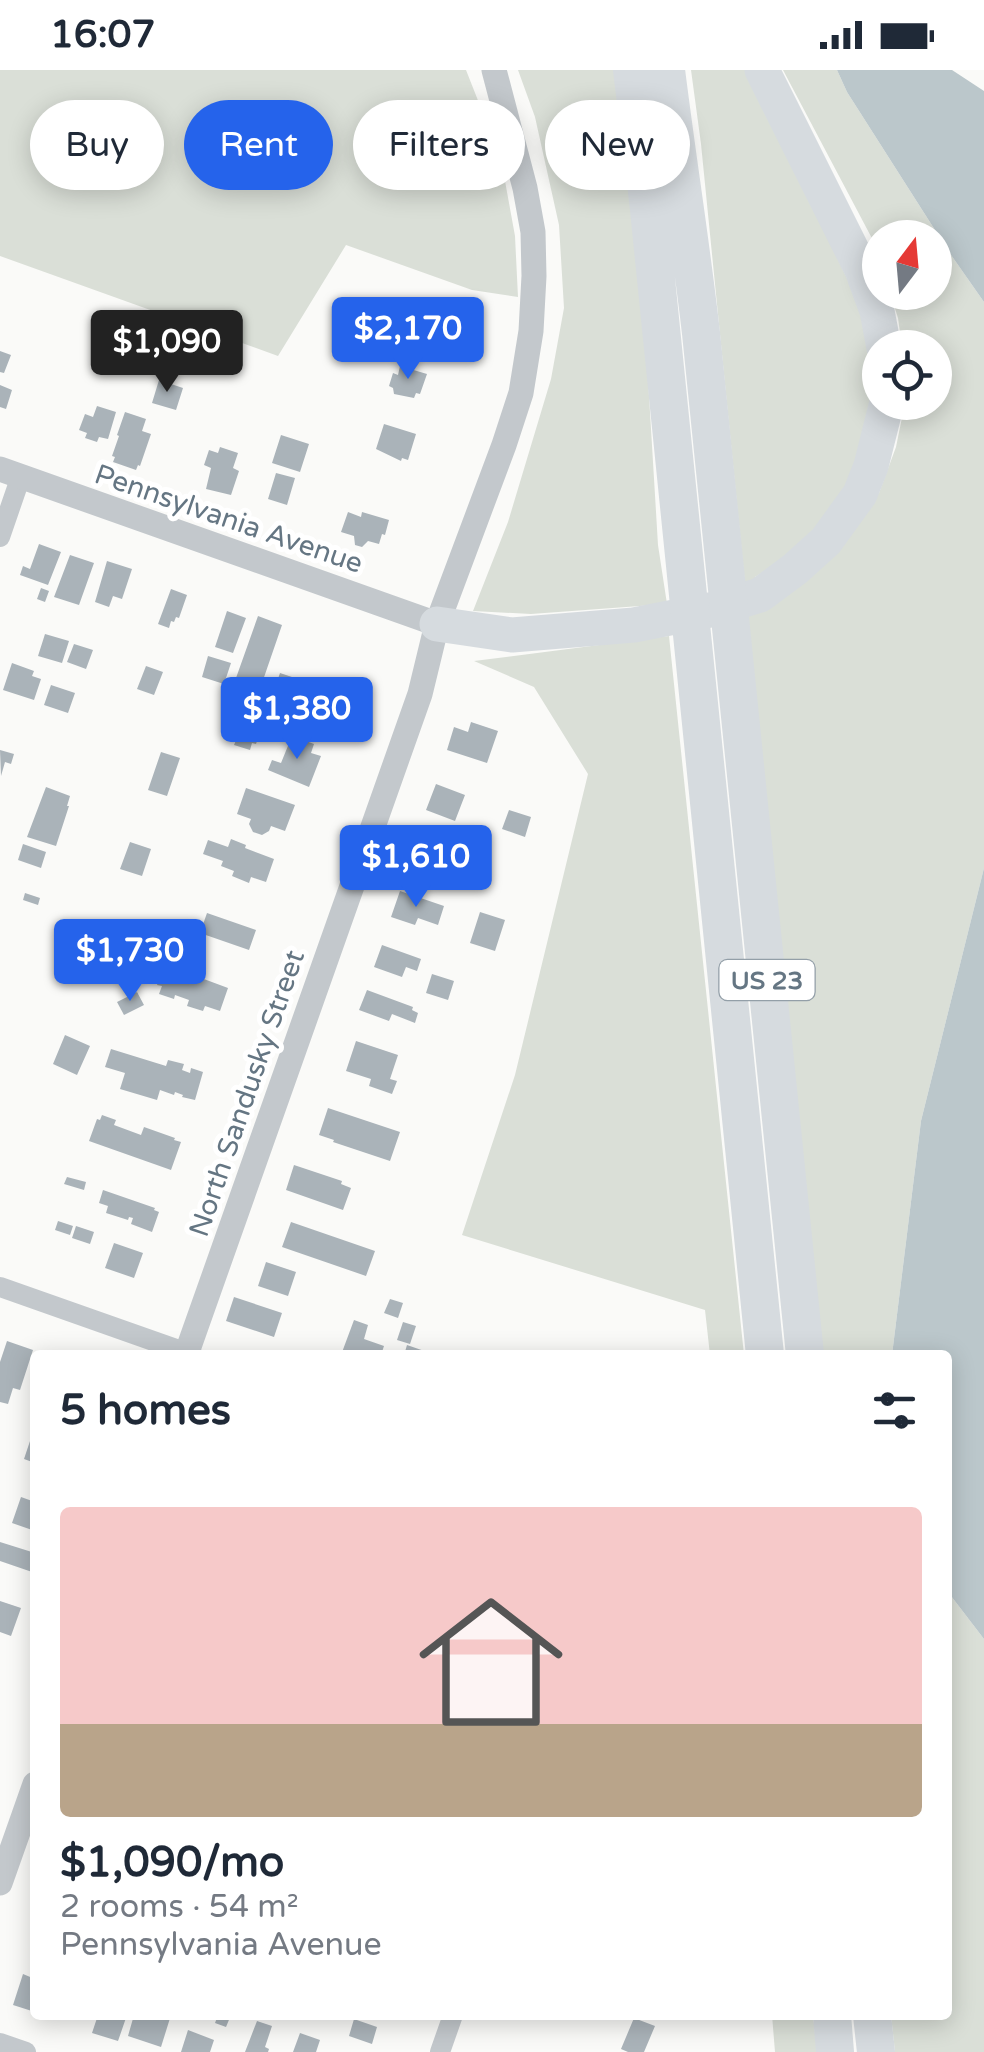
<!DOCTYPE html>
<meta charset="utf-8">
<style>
:root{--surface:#fff;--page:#f6f6f7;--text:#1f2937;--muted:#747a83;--line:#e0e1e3;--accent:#2563eb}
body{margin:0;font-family:"Varela Round",sans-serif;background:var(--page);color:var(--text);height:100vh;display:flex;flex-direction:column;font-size:38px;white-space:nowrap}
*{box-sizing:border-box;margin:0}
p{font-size:32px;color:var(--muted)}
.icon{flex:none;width:55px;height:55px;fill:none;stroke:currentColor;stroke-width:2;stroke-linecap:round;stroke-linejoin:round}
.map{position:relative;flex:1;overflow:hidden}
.sheet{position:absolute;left:30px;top:1280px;width:922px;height:670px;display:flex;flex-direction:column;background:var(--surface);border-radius:10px;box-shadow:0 5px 25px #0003}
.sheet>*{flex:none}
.banner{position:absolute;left:30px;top:30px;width:925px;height:90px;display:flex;gap:20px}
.needle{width:65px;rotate:16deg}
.buttons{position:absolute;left:862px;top:150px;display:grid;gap:20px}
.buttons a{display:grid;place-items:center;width:90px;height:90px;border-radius:50%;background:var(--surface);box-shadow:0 5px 25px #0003;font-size:50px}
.price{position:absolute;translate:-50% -85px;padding:0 22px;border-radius:10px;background:var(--accent);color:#fff;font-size:32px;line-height:65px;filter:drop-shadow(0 2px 5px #0008)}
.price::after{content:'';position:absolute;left:50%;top:60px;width:30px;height:22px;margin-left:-15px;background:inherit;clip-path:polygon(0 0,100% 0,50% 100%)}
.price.active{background:#222;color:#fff}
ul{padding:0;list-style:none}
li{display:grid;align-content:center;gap:20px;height:530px;padding:0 30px}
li+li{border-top:2px solid var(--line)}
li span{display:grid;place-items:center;height:310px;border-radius:10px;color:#555}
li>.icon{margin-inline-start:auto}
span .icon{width:180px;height:180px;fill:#fffc;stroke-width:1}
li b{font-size:42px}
h2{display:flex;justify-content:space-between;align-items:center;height:120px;padding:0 30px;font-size:42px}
.tag{padding:0 35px;border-radius:45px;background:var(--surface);box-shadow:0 5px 25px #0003;font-size:35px;line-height:90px}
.tag.active{background:var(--accent);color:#fff}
.status{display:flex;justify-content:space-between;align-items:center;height:70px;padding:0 50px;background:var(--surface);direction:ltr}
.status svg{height:28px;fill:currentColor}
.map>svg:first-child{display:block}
.green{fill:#dadfd7}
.water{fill:#bbc7cb}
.building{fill:#aab3b9}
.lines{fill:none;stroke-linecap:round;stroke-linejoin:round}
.minor{stroke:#c3c8cc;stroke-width:20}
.tertiary{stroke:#c3c8cc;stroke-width:25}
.trunk{stroke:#d6dbdf;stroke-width:35}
.motorway{stroke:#d6dbdf;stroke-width:38}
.labels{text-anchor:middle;stroke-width:10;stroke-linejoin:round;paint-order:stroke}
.shield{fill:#fff;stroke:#939fa8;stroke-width:2.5}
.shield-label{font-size:25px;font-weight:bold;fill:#657683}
.street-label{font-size:28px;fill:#657683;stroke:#fff}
</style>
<div class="status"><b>16:07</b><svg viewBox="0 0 49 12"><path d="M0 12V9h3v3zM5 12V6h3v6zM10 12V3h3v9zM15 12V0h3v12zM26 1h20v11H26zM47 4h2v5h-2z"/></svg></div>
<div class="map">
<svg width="984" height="1982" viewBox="0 0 984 1982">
<rect width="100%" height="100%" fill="#fafaf8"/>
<path class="green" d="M 0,0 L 466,0 L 501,89 L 515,166 L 518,227 L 472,220 L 346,175 L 278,286 L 0,186 Z
M 518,0 L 617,0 L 643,226 L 658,475 L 667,534 L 531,544 L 473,541 L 508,452 L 551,309 L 564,238 L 559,155 L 535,47 Z
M 691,0 L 747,0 L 867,250 L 877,314 L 864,377 L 844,425 L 795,483 L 755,507 L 755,543 L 879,423 L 896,377 L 905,333 L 935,332 L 935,278 L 902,277 L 898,248 L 890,223 L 935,222 L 935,168 L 880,168 L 880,190 L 876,176 L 783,0 L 837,0 L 847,22 L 949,182 L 984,232 L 984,798 L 921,1051 L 892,1285 L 822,1285 L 701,74 Z
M 669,566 L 744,1285 L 710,1285 L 705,1240 L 462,1165 L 515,1005 L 588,704 L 534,617 L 474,591 Z
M 948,1522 L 984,1569 L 984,1982 L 895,1982 L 891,1945 L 948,1945 Z
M 772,1945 L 813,1945 L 817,1982 L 775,1982 Z"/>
<path class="water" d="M 837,0 L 952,0 L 984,21 L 984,232 L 949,182 L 847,22 Z
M 984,798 L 984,1569 L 948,1522 L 948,1285 L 892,1285 L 921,1051 Z"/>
<path class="building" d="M 401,247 L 414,252 L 415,248 L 444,257 L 438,273 L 426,269 L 422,279 L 407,274 L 408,271 L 395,267 Z
M 0,281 L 11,285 L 4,303 L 0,302 Z
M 400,296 L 427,304 L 420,324 L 416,323 L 414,328 L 394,324 L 393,318 L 389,316 L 393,303 L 398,305 Z
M 159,310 L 183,318 L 176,340 L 152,333 Z
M 0,315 L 12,320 L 6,339 L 0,337 Z
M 97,336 L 116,342 L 108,369 L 99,367 L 97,372 L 85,368 L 87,363 L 79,360 L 85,344 L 93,347 Z
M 125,342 L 146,349 L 142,361 L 151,364 L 140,396 L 138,395 L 136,400 L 113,392 L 115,387 L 112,386 L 119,366 L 117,365 Z
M 384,354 L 416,364 L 408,390 L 402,388 L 401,391 L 376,379 Z
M 281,365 L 309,374 L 300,402 L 272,393 Z
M 220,377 L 238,383 L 233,398 L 239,401 L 231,425 L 206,419 L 211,398 L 204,395 L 209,380 L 218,383 Z
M 276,403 L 295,408 L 287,435 L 268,429 Z
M 348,442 L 361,447 L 362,442 L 389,450 L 385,465 L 382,464 L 379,474 L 368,471 L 362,477 L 355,475 L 354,466 L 341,462 Z
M 39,474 L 61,482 L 48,515 L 20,505 L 23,496 L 30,499 Z
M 70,485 L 94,493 L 79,535 L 54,527 Z
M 107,491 L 132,499 L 122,529 L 113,526 L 109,537 L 95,532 Z
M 41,518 L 49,521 L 45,532 L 37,529 Z
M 171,519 L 187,525 L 179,548 L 176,547 L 174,552 L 171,551 L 169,558 L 158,554 Z
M 227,541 L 246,548 L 233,583 L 215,577 Z
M 258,546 L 282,555 L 261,616 L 236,608 Z
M 45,564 L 69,571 L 62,593 L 38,586 Z
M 74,574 L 93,580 L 86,599 L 67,592 Z
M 208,586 L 231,593 L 224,614 L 202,607 Z
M 12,593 L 34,601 L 32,606 L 41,609 L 34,630 L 3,620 Z
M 146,596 L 163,602 L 154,625 L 137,619 Z
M 280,603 L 310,613 L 312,610 L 351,623 L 341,654 L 301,640 L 303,633 L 273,623 Z
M 51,615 L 75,623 L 68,643 L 44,635 Z
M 240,643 L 264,651 L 256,674 L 252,673 L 250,680 L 234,675 L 237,668 L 232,666 Z
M 471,652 L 498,661 L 487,693 L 447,680 L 454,657 L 468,662 Z
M 292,666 L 314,674 L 311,683 L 321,686 L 309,717 L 268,700 L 272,690 L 281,693 Z
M 0,680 L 14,684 L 11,694 L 5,692 L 1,706 Z
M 161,682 L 180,688 L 167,726 L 148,720 Z
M 436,714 L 465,725 L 455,751 L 426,740 Z
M 46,717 L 70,726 L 67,736 L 69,736 L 56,776 L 27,767 Z
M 246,718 L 295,735 L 285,761 L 271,756 L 269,761 L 262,765 L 253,762 L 249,754 L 251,749 L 237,744 Z
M 509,740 L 531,747 L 525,767 L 502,759 Z
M 231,769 L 246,775 L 245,778 L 274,789 L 266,812 L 251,807 L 249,813 L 232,806 L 234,801 L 221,796 L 223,791 L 203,784 L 208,770 L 228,777 Z
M 130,772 L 151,779 L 142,806 L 120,799 Z
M 23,774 L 46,782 L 41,798 L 18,790 Z
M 415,777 L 427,781 L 429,777 L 459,787 L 453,806 L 438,801 L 437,807 L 420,801 L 424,792 L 411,788 Z
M 400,821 L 444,836 L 438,855 L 418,848 L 415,855 L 391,847 Z
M 25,823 L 40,828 L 38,835 L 23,830 Z
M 480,842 L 505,850 L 495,881 L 470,873 Z
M 207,843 L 256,860 L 249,880 L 200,863 Z
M 97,864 L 119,871 L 108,909 L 86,902 Z
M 382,875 L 421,889 L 417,901 L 406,897 L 402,907 L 374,897 Z
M 177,899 L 228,918 L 220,941 L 205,936 L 203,941 L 187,936 L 189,930 L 175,925 L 174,929 L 159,924 L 162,916 L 157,915 L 162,901 L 175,906 Z
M 432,904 L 454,911 L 448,930 L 426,923 Z
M 367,920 L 413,937 L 412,940 L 418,943 L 415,953 L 392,944 L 389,951 L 359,940 Z
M 137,922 L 144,935 L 124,945 L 117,932 Z
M 65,965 L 90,976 L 77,1005 L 53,994 Z
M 356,971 L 398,985 L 390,1009 L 397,1011 L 392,1024 L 369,1016 L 371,1009 L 346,1001 Z
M 111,979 L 166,996 L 168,990 L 184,994 L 182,1000 L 190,1003 L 191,998 L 203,1002 L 195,1030 L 182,1027 L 183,1025 L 175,1022 L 174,1025 L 160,1020 L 157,1030 L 120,1019 L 125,1003 L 105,997 Z
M 328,1038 L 400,1062 L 390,1091 L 333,1072 L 334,1070 L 319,1065 Z
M 102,1045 L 116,1050 L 114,1055 L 141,1065 L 144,1057 L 175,1068 L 174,1070 L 181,1072 L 171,1100 L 89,1071 L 97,1049 L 100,1050 Z
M 294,1095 L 342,1111 L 341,1114 L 351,1118 L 343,1140 L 286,1120 Z
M 67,1107 L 86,1112 L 84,1120 L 64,1114 Z
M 103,1120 L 155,1138 L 154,1140 L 159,1142 L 152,1162 L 131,1154 L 133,1148 L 129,1147 L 128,1150 L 106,1143 L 108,1136 L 99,1133 Z
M 58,1151 L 73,1156 L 70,1165 L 55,1160 Z
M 291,1152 L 375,1181 L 366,1206 L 282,1177 Z
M 76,1156 L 94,1162 L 90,1174 L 72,1168 Z
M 114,1173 L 143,1183 L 134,1208 L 105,1198 Z
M 266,1192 L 296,1202 L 288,1226 L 258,1216 Z
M 234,1227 L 282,1243 L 274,1267 L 226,1251 Z
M 390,1229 L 403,1233 L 398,1248 L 384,1243 Z
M 354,1250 L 368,1255 L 364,1269 L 384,1276 L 381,1285 L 341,1285 Z
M 403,1252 L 416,1256 L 410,1274 L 397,1270 Z
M 7,1271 L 33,1280 L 20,1320 L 13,1318 L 8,1334 L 0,1332 L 0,1292 Z
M 407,1275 L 433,1284 L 433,1285 L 404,1285 Z
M 34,1359 L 35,1359 L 35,1393 L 24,1389 Z
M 21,1427 L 35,1432 L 35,1461 L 12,1453 Z
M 0,1472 L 35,1483 L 35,1503 L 0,1491 Z
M 0,1531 L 21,1538 L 11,1566 L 0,1562 Z
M 23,1904 L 35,1909 L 35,1942 L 13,1935 Z
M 98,1945 L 127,1945 L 118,1971 L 92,1963 Z
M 134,1945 L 171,1945 L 161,1977 L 128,1966 Z
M 218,1945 L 231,1945 L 226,1957 L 215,1953 Z
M 634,1948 L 655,1956 L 644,1982 L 628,1982 L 621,1979 Z
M 354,1949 L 377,1957 L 372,1974 L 349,1966 Z
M 257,1951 L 272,1956 L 265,1977 L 269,1979 L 268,1982 L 245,1982 Z
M 188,1960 L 214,1970 L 210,1982 L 181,1982 Z
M 300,1963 L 320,1970 L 316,1982 L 293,1982 Z"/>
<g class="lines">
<path class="minor" d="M 0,467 L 21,406
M 0,1217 L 193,1285
M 0,1973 L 26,1982
M 440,1982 L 453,1945"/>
<path class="tertiary" d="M 0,399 L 437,554
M 186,1285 L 420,624 L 437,554 L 504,375 L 521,323 L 531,261 L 534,206 L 533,162 L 525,118 L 494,0
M 0,1813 L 35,1714"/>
<path class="trunk" d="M 762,0 L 862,200 L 877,241 L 884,278
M 437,554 L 512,565 L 634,555 L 715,539 L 760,525 L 795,499 L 826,471 L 860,424 L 871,396 L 887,332"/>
<path class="motorway" d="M 632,0 L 648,130 L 765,1285
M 666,0 C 677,88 691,175 701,263 L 805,1285
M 832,1945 L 835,1982
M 872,1945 L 876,1982"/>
</g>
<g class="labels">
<rect class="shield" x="719.5" y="890" width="95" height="40" rx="8"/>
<g class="shield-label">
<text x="767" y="919">US 23</text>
</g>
<g class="street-label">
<text transform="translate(229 448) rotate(19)" y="10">Pennsylvania Avenue</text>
<text transform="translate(246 1023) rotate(-71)" y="10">North Sandusky Street</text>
</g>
</g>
</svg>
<div class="buttons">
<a><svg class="needle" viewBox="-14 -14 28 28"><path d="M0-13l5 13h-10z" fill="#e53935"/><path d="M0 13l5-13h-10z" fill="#747a83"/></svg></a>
<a><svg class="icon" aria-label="locate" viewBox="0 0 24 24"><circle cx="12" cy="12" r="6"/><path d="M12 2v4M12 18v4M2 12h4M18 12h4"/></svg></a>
</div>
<b class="price" style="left:408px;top:312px">$2,170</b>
<b class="price active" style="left:167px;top:325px">$1,090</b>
<b class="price" style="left:297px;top:692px">$1,380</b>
<b class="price" style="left:416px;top:840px">$1,610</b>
<b class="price" style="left:130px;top:934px">$1,730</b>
<div class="banner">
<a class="tag">Buy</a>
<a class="tag active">Rent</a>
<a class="tag">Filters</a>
<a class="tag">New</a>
</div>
<section class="sheet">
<h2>5 homes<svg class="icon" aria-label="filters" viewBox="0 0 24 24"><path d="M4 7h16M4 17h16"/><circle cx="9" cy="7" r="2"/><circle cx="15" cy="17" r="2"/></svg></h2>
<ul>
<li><span style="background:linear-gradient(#f6c9c9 70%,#b9a48a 0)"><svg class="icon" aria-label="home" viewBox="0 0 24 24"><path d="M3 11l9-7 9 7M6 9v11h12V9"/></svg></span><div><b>$1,090/mo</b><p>2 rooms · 54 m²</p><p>Pennsylvania Avenue</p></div></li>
</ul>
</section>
</div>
